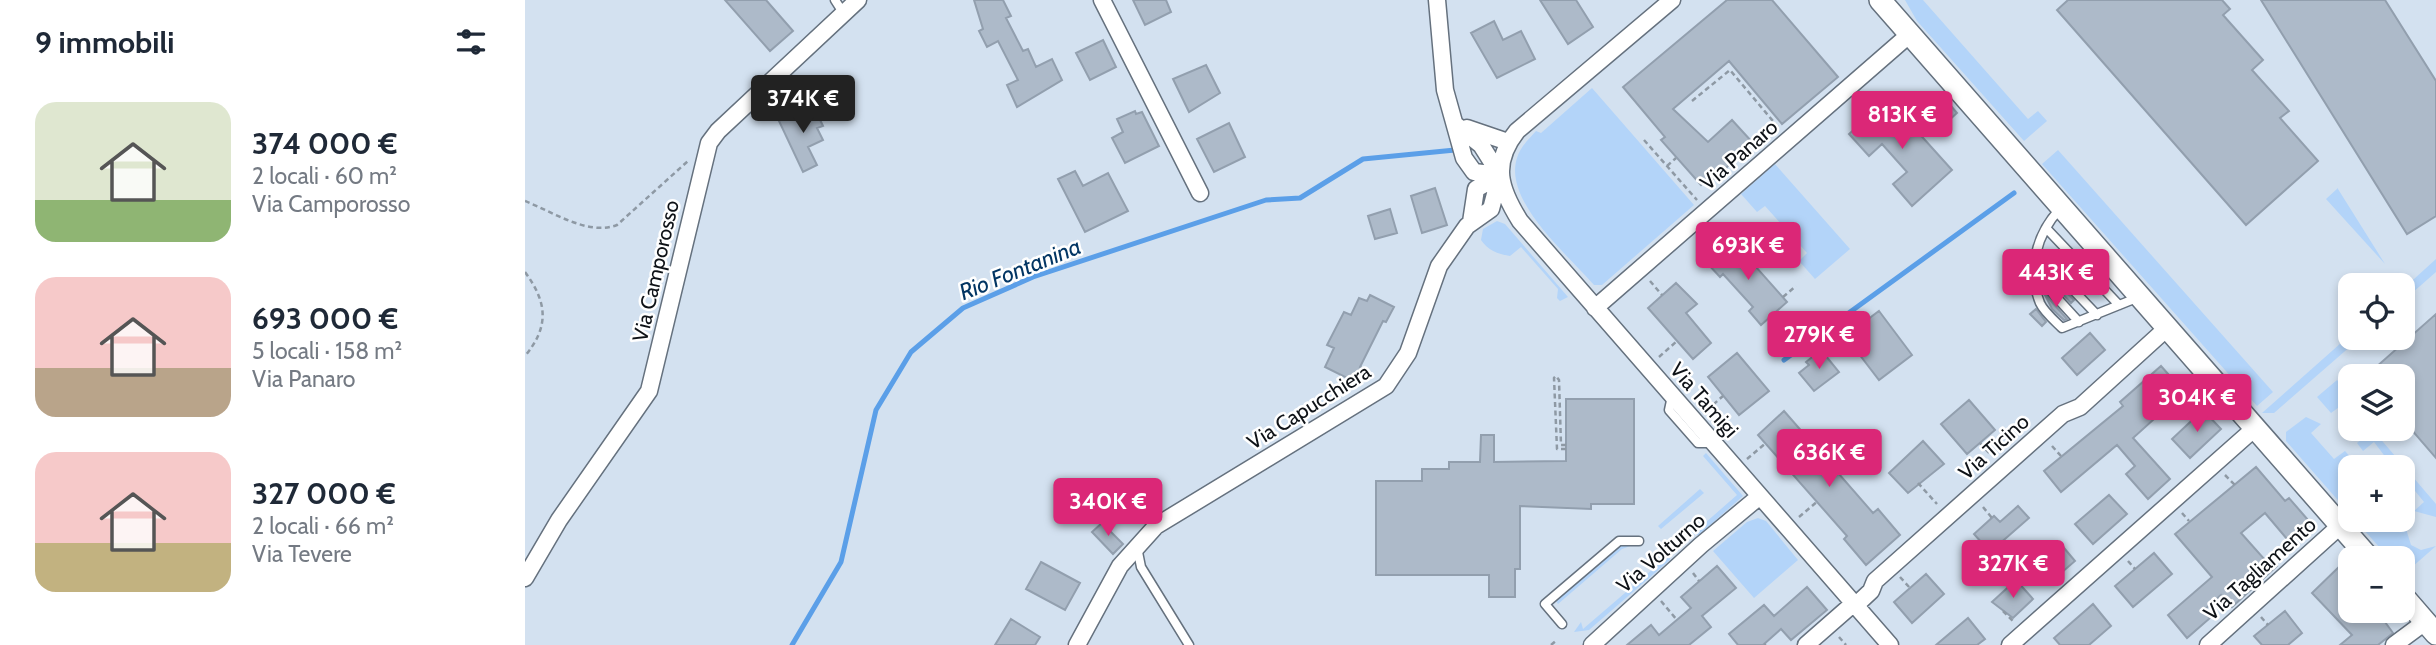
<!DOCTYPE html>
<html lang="it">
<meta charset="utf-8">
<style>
:root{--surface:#fff;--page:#f6f6f7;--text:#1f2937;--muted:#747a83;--accent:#db2777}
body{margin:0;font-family:Cabin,sans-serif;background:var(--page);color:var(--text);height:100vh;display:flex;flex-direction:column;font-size:26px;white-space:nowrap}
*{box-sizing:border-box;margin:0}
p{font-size:23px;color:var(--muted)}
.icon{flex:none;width:38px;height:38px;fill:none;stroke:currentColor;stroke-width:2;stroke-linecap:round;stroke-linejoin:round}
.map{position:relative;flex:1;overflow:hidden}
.details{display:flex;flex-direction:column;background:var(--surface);width:525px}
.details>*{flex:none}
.fabs{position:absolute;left:1813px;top:273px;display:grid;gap:14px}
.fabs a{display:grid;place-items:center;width:77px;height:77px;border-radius:14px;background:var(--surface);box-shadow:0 4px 10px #0003;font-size:35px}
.price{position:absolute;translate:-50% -60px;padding:0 16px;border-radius:7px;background:var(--accent);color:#fff;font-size:23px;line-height:46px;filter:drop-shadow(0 2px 4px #0008)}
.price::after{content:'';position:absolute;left:50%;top:42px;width:21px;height:16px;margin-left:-10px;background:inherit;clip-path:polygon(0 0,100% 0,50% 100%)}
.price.selected{background:#222;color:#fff}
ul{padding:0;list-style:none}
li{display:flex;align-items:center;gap:21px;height:175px;padding:0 35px}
li span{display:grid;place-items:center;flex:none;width:196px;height:140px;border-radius:21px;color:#555}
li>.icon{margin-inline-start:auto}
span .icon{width:84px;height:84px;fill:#fffc;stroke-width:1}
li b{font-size:30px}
h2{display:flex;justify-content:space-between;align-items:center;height:84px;padding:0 35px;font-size:30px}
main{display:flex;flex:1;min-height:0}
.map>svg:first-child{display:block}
.green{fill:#b3d4f9}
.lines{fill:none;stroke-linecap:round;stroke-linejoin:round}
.stream{stroke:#5b9fe8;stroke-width:5}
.building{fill:#adbac9;stroke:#929fae;stroke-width:2}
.service-casing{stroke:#65717e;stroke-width:11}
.minor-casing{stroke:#65717e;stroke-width:19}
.tertiary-casing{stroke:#65717e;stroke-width:24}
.path{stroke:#8e99a4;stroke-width:2.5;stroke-dasharray:5 3.5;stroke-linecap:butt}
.service{stroke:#fff;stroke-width:8}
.minor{stroke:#fff;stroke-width:16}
.tertiary{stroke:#fff;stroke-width:21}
.labels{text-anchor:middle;stroke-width:5;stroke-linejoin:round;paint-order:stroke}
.street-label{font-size:21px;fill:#0e1217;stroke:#fff}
.water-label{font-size:23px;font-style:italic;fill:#023563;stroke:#fff}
</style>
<main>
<section class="details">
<h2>9 immobili<svg class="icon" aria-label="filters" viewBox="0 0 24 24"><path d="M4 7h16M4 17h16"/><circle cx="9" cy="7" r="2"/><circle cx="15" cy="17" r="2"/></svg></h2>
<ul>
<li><span style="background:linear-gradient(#dfe7d0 70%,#8fb573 0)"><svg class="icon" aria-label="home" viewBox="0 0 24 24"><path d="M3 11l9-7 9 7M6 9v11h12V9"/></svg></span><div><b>374 000 €</b><p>2 locali · 60 m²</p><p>Via Camporosso</p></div></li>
<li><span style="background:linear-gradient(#f6c9c9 65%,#b9a48a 0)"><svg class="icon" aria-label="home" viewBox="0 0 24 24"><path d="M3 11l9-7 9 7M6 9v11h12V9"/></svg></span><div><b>693 000 €</b><p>5 locali · 158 m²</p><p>Via Panaro</p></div></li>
<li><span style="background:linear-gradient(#f6c9c9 65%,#c2b280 0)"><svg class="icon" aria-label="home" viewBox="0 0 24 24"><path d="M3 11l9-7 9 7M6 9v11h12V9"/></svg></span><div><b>327 000 €</b><p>2 locali · 66 m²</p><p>Via Tevere</p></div></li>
</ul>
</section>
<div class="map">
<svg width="1911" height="645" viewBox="0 0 1911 645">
<rect width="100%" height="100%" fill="#d3e1f0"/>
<path class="green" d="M 1380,0 L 1398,0 L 1503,119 L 1513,111 L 1522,121 L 1499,141 L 1392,21 Z
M 1067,88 L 1169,205 L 1077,285 L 1069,285 C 1043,255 978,201 992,158 C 995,147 1004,139 1011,131 L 1016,133 Z
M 1533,150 L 1748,392 L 1732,406 L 1517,164 Z
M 1250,164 L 1325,249 L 1290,279 L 1274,261 L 1282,253 L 1240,206 L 1232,212 L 1216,194 Z
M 1813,188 L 1813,189 L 1860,264 L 1801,199 Z
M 972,221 L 980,224 L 1043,297 L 1035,301 L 1032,298 L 1033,289 L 996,247 L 985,256 C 972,254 963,250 956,240 L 958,229 Z
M 1911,259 L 1911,272 L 1878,301 L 1878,289 Z
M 1825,335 L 1825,338 L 1835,338 L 1749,413 L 1737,413 Z
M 1812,380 L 1825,394 L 1821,398 L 1825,403 L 1825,414 L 1817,405 L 1806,413 L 1792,397 Z
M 1781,417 L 1796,424 L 1786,433 L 1809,459 L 1820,451 L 1828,460 L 1818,469 L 1825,477 L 1825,514 L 1761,441 L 1761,432 Z
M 1837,429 L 1847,429 L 1911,504 L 1911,517 L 1889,511 L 1899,502 L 1878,476 L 1878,467 L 1868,467 L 1849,442 L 1838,451 L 1832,443 L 1842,435 Z
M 1181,453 L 1218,496 L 1174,535 L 1160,535 L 1172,530 L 1212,495 L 1178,456 Z
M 1175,489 L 1179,493 L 1136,529 L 1133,526 Z
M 1233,518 L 1241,521 L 1273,560 L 1229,598 L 1188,551 L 1222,522 Z
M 1878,519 L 1886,545 L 1896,550 L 1911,546 L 1878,575 L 1878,558 L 1864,558 L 1830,520 L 1861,520 L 1868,528 Z
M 1111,544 L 1097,549 L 1033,604 L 1031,601 L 1095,546 Z
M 1145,546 L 1145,560 L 1064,630 L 1049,632 L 1056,622 L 1058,629 L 1136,562 L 1136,547 Z"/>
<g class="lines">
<path class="stream" d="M 1259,360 L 1489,193
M 267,645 L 316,562 L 351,410 L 386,352 L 438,308 L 508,277 L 741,200 L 775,198 L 838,159 L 930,150"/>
</g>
<path class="building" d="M 200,0 L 241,0 L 268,31 L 245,51 Z
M 449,0 L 478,0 L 486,16 L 481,18 L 498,51 L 503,49 L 511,67 L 527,59 L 537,80 L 492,107 L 482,85 L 493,80 L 473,41 L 462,47 L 454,31 L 458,29 Z
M 608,0 L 641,0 L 646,12 L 620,25 Z
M 1015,0 L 1051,0 L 1068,27 L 1043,44 Z
M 1202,0 L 1247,0 L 1313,77 L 1257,124 L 1204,61 L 1148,109 L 1183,142 L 1207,120 L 1228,143 L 1189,179 L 1186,175 L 1176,185 L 1136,140 L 1140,137 L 1098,87 Z
M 1543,0 L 1697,0 L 1705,9 L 1698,15 L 1738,60 L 1727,70 L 1764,111 L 1755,118 L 1793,161 L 1721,225 L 1532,10 Z
M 1736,0 L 1860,0 L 1911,81 L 1911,216 L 1882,234 Z
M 969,21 L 978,40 L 996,31 L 1010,59 L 972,78 L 946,33 Z
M 578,40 L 591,67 L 565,80 L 551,53 Z
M 681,65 L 695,93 L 664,112 L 648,79 Z
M 1363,99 L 1427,170 L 1387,206 L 1368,184 L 1382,172 L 1357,144 L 1344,156 L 1324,134 Z
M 1420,99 L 1432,113 L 1422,122 L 1410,109 Z
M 288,105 L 298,126 L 292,128 L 298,140 L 283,147 L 292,165 L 278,172 L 254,121 Z
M 610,111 L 611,114 L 617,112 L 634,146 L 600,163 L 587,138 L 598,132 L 592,119 Z
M 704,123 L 720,157 L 689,172 L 672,139 Z
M 550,171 L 558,186 L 583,173 L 603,211 L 560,232 L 533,179 Z
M 910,188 L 922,225 L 897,233 L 886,196 Z
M 865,209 L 872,233 L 850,239 L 843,216 Z
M 1207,240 L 1262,302 L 1236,325 L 1224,311 L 1228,307 L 1198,274 L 1195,277 L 1182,263 Z
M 1540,257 L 1565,284 L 1558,291 L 1532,264 Z
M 1523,273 L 1549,300 L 1546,303 L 1520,275 Z
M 1151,283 L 1172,304 L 1161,313 L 1186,343 L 1168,359 L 1123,308 Z
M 1519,293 L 1542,319 L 1539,320 L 1527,309 Z
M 845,295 L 869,307 L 861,322 L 858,321 L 835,367 L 839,369 L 832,383 L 800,367 L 809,348 L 802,345 L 819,312 L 826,315 L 834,298 L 842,301 Z
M 1511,309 L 1521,322 L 1517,326 L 1505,314 Z
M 1354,311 L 1387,355 L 1354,380 L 1334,354 L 1343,347 L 1330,329 Z
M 1911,314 L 1911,458 L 1878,420 L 1878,376 L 1841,376 Z
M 1565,333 L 1580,350 L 1552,375 L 1537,358 Z
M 1296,350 L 1314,372 L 1289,391 L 1274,373 L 1284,365 L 1281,362 Z
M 1212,353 L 1244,391 L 1214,415 L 1183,377 Z
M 1636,366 L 1659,392 L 1608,438 L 1645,479 L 1623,499 L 1601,474 L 1610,466 L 1592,445 L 1536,492 L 1519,471 L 1598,406 L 1595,402 Z
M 1041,399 L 1109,399 L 1109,504 L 1066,504 L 1066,509 L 995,506 L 995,569 L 990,569 L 990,597 L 964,597 L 964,575 L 851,575 L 851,481 L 897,481 L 897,469 L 924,469 L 924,462 L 955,462 L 956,435 L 969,435 L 969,462 L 1041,461 Z
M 1444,400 L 1470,430 L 1442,454 L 1416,424 Z
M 1678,410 L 1696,429 L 1665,458 L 1647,439 Z
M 1259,411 L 1348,513 L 1353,509 L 1375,535 L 1341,565 L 1319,539 L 1322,536 L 1233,435 Z
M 1398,441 L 1419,464 L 1383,493 L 1364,473 Z
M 1731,467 L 1760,501 L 1764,498 L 1783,520 L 1762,539 L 1740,513 L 1716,533 L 1740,560 L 1743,556 L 1752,566 L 1707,607 L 1696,595 L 1678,611 L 1685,618 L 1662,638 L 1643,615 L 1687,577 L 1650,534 Z
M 1584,495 L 1602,514 L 1568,544 L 1550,524 Z
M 1493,506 L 1504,518 L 1465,552 L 1449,534 L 1469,516 L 1475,522 Z
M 577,523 L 598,544 L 588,554 L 567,532 Z
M 1534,542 L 1550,561 L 1528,580 L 1509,563 Z
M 1629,553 L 1647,574 L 1608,607 L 1590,586 Z
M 516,562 L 555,583 L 540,610 L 501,589 Z
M 1818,563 L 1825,571 L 1825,611 L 1852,611 L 1868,633 L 1853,645 L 1815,645 L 1827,635 L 1787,593 Z
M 1192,566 L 1211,588 L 1177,616 L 1186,627 L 1164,645 L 1102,645 L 1126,625 L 1134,635 L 1166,608 L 1156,597 Z
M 1401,574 L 1419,594 L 1387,623 L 1369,602 Z
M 1491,580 L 1508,599 L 1488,618 L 1467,602 Z
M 1282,587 L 1302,610 L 1266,640 L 1256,629 L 1238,645 L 1213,645 L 1204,634 L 1239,605 L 1249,616 Z
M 1568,604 L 1586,626 L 1564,645 L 1535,645 L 1529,638 Z
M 1760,611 L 1777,633 L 1763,645 L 1737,645 L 1729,636 Z
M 1443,618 L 1460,639 L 1452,645 L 1411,645 Z
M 486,619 L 515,637 L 510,645 L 470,645 Z"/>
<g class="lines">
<g class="service-casing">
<path id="service" d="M 310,0 L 319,14
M 1535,209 C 1511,234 1502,271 1515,303 C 1519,312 1530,321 1537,328 L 1614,297
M 1521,228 L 1594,305
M 1512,252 L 1572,315
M 1510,274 L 1554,322
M 1147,396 L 1144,410 L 1173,443 L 1189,443
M 612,547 L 616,567 L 664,645
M 1037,624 L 1020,604 L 1094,541 L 1114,541"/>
</g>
<g class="minor-casing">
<path id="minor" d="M 577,0 L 675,193
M 912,0 L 920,90 L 939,158 L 949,172 L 975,175
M 1147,0 L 992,131 C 966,164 975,189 995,221 L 1365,645
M 931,125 L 956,145 L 975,175
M 942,128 L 983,142
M 1070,308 L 1385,34
M 0,578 L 34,520 L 124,391 L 184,143 L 193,131 L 333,0
M 1331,605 L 1346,591 L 1350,581 L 1538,414 L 1555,407 L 1642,328
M 552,645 L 595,566 L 631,526 L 861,386 L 883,353 L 914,266 L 942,226 L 966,209 L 975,175 L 951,189 L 946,222
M 1067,645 L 1176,545 L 1235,496
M 1281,645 L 1329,603
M 1485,645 L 1730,428
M 1683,645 L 1816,525
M 1869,645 L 1900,622"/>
</g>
<g class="tertiary-casing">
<path id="tertiary" d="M 1355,0 L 1844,558
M 1878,596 L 1911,634"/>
</g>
<path class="path" d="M 1167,101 L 1205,70 L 1253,127
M 1119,140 L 1172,200
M 1142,166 L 1151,158
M 0,201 C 28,212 63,236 92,225 L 163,161
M 1225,261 L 1238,249
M 0,272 C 22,302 25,326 0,356
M 1125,281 L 1137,295
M 1258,297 L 1271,286
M 1134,357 L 1152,341
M 1182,410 L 1198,396
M 1455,443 L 1465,454
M 1527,446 L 1536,456
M 1041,449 L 1032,449 L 1029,378 L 1031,376 L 1034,380 L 1036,445 L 1041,445
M 1222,459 L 1241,443
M 1700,475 L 1710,485
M 1393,483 L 1412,504
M 1458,507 L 1467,518
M 1657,513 L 1664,521
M 1274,517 L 1293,501
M 1603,561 L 1610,569
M 1520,572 L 1529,583
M 1168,573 L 1174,581
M 1375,577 L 1385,588
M 1136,601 L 1152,620
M 1681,609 L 1690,619
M 1478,611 L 1488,621
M 1736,617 L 1743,625
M 1314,637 L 1321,645
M 1239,644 L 1241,645
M 1026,645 L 1032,640"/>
<use href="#service" class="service"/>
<use href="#minor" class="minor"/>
<use href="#tertiary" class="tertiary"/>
</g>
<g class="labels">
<g class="street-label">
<text transform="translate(1214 155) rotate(-41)" y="7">Via Panaro</text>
<text transform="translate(131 271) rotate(-77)" y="7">Via Camporosso</text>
<text transform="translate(1179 400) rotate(49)" y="7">Via Tamigi</text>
<text transform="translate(784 407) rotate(-32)" y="7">Via Capucchiera</text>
<text transform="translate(1469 447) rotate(-42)" y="7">Via Ticino</text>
<text transform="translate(1136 553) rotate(-41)" y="7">Via Volturno</text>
<text transform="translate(1735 569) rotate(-42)" y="7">Via Tagliamento</text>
</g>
<g class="water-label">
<text transform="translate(495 269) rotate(-22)" y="8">Rio Fontanina</text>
</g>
</g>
</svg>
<div class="fabs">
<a><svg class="icon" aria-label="locate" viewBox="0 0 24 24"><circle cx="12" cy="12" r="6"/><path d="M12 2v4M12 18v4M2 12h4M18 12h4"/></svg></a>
<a><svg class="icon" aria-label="layers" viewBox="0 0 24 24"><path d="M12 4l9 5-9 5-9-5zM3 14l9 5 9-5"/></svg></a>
<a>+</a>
<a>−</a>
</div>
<b class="price selected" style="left:278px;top:135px">374K €</b>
<b class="price" style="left:1377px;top:151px">813K €</b>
<b class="price" style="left:1223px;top:282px">693K €</b>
<b class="price" style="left:1531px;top:309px">443K €</b>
<b class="price" style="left:1294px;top:371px">279K €</b>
<b class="price" style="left:1672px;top:434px">304K €</b>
<b class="price" style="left:1304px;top:489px">636K €</b>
<b class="price" style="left:583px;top:538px">340K €</b>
<b class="price" style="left:1488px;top:600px">327K €</b>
</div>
</main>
